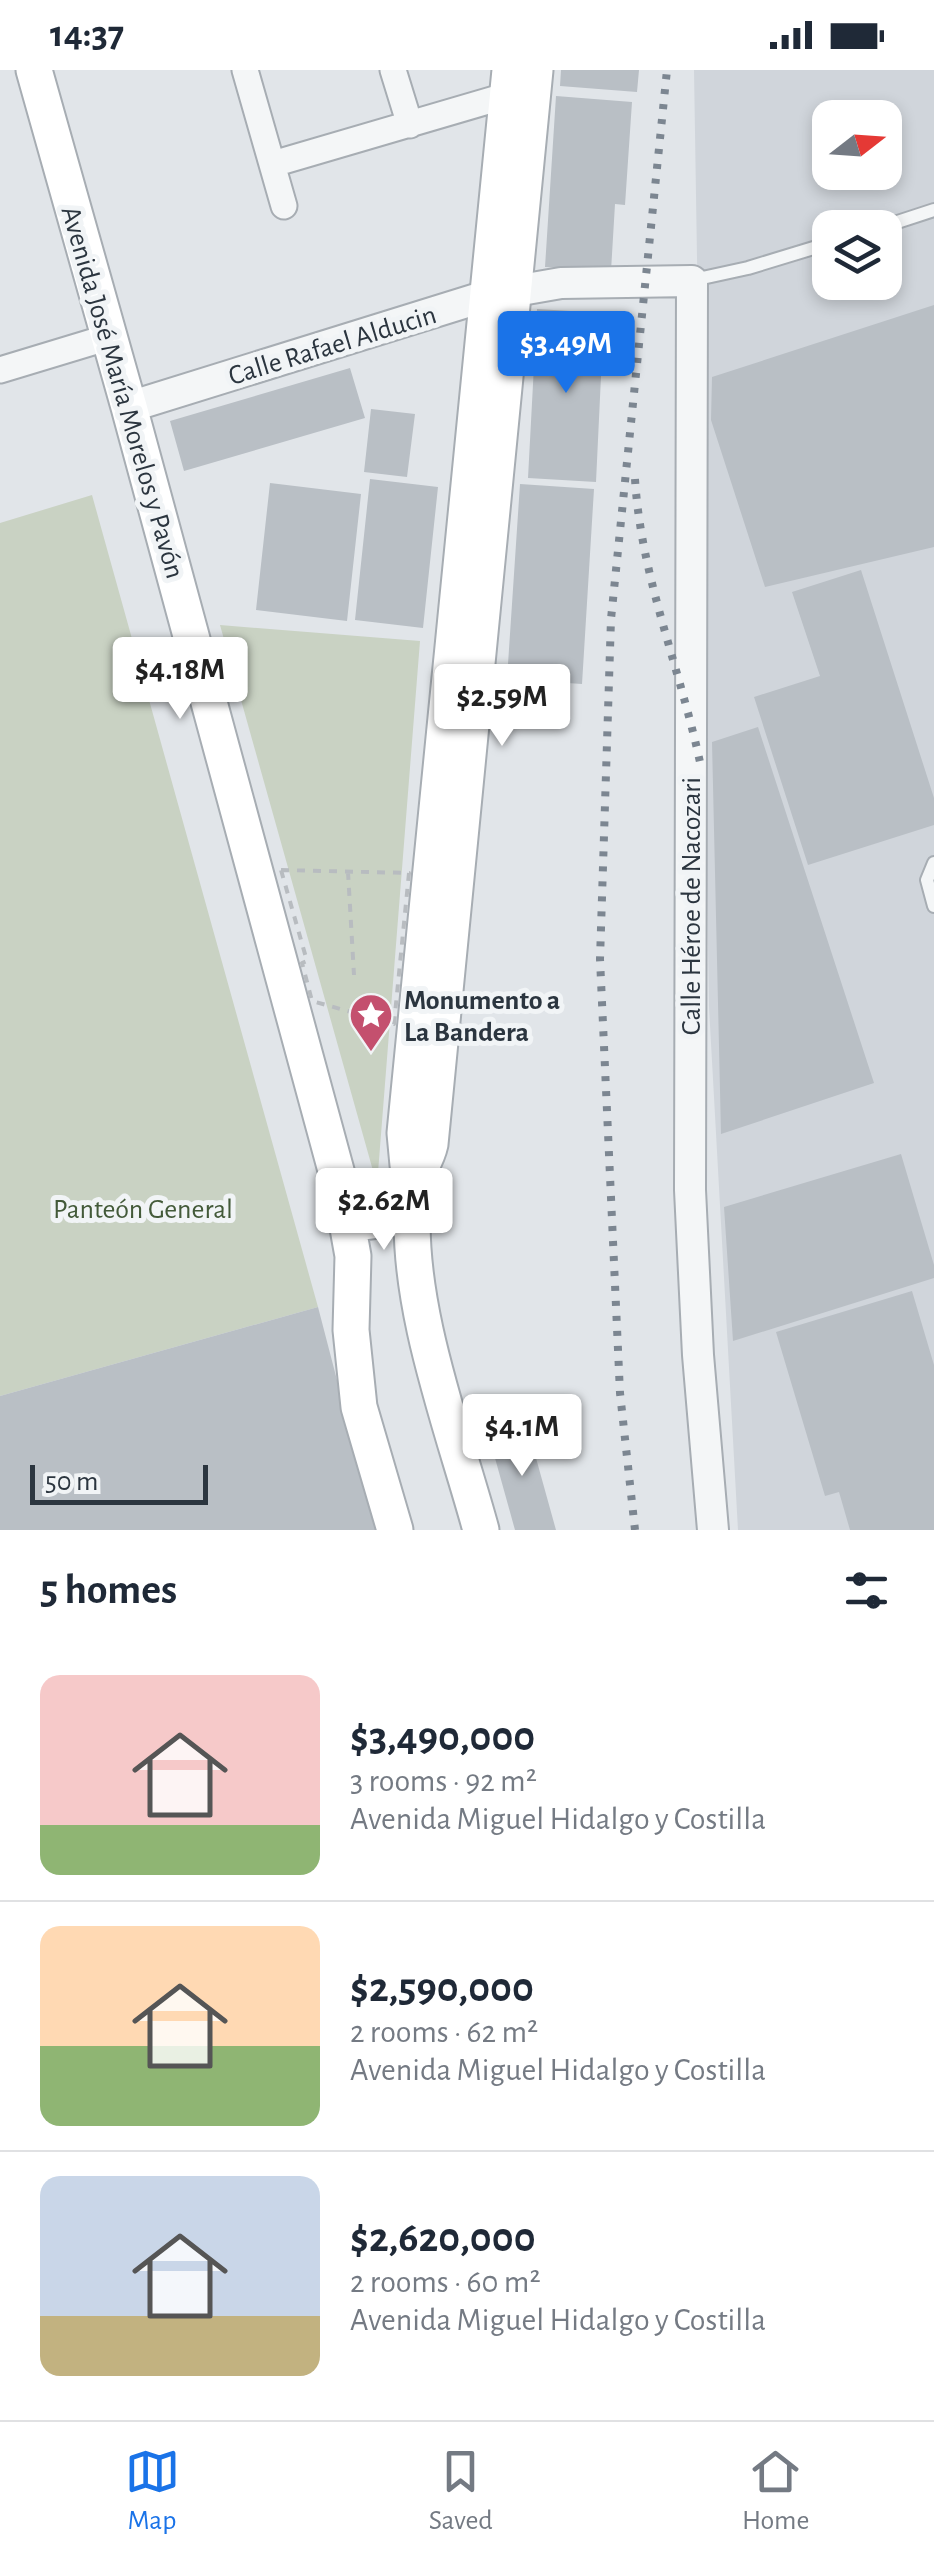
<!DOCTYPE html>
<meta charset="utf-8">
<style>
:root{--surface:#fff;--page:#f6f6f7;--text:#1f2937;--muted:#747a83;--line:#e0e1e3;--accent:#1a73e8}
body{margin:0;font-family:"Alegreya Sans",sans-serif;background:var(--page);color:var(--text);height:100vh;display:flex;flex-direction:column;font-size:38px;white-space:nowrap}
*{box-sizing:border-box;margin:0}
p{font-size:32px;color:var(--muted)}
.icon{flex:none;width:55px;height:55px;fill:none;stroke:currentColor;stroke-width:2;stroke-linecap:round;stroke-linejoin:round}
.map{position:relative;height:1460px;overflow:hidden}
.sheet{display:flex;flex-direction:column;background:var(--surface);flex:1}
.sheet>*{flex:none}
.needle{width:65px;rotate:73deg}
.tools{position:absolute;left:812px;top:30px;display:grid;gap:20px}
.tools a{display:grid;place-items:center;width:90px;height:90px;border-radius:20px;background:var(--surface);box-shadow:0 5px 15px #0003;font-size:50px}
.scale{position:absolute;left:30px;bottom:25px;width:178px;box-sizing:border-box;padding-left:10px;border:5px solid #2b353f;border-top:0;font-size:28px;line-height:35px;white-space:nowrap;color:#2b353f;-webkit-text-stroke:8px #f1f4f6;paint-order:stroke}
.price{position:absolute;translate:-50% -85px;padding:0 22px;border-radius:10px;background:#fff;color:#222;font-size:32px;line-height:65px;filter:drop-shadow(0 2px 5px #0008)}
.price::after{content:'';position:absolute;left:50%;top:60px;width:30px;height:22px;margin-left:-15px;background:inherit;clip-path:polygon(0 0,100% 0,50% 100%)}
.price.active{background:var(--accent);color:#fff}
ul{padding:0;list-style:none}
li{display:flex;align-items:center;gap:30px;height:250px;padding:0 40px}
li+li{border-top:2px solid var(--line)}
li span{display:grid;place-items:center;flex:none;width:280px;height:200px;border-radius:20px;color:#555}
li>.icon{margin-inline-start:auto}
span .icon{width:120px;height:120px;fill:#fffc;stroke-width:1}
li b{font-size:42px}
h2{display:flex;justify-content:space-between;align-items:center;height:120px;padding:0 40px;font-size:42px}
.status{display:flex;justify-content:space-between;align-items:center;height:70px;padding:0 50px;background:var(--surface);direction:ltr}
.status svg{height:28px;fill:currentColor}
.dock{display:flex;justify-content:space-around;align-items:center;height:140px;border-top:2px solid var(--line);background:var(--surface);font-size:28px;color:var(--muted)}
.dock a{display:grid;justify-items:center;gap:5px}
.dock .active{color:var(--accent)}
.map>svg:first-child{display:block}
.built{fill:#d0d5db;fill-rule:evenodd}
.green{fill:#c9d2c3}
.building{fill:#b9bfc5}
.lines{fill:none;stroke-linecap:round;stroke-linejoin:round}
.service-casing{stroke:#a7adb3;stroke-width:16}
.minor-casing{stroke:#a7adb3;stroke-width:29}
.tertiary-casing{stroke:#a7adb3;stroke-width:34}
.secondary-casing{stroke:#a7adb3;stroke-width:39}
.path{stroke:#b8bcc0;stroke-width:4;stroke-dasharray:8 8;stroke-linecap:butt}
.service{stroke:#f4f6f7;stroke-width:12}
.minor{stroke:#f4f6f7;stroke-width:25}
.tertiary{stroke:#f4f6f7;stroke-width:30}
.secondary{stroke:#fff;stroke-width:35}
.rail{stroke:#7c8691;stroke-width:8;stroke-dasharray:5 10;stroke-linecap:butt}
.labels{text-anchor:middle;stroke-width:10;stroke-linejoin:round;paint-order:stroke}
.street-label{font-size:28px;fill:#2b353f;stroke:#f1f4f6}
.poi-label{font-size:28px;font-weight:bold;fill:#2b353f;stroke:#f1f4f6;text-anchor:start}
.park-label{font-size:28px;fill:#435a39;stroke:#f1f4f6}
</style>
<div class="status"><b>14:37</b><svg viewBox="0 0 49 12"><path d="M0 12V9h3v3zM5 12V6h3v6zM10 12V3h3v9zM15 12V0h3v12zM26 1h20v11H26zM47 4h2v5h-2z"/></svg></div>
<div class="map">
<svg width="934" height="1460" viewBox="0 0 934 1460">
<rect width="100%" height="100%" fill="#e1e5e9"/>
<path class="built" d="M 694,0 L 934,0 L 934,1460 L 738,1460 L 709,937 ZM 830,48 L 885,48 L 885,102 L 830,102 ZM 830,158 L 885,158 L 885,212 L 830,212 Z"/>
<path class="green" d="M 92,425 L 318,1237 L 0,1326 L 0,453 Z
M 220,555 L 420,571 L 377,1115 Z"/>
<path class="building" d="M 561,0 L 639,0 L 637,22 L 560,16 Z
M 556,26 L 632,32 L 625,135 L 615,134 L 611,201 L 545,197 Z
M 934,235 L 934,477 L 765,517 L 711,350 L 712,307 Z
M 537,239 L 604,243 L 596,412 L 528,408 Z
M 350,298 L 365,348 L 184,401 L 170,351 Z
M 371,339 L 415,344 L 407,407 L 364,402 Z
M 370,409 L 438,417 L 423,558 L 355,550 Z
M 270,413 L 361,424 L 347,551 L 256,540 Z
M 520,414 L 594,419 L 582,614 L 507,609 Z
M 861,500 L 934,728 L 934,755 L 808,795 L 754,627 L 820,606 L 792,522 Z
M 758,657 L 874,1013 L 721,1064 L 712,672 Z
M 901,1084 L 934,1195 L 934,1208 L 733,1271 L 724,1137 Z
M 912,1221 L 934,1295 L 934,1460 L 850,1460 L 839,1422 L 825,1426 L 776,1262 Z
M 318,1237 L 376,1460 L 0,1460 L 0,1326 Z
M 526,1352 L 556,1460 L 515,1460 L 488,1363 Z"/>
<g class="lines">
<g class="service-casing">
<path id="service" d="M 879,158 L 934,140
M 693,210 L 748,198 L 830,173
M 934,793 L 927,810 L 934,836"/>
</g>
<g class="minor-casing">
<path id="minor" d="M 245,0 L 284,136
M 393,0 L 410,55
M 273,94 L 522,21
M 0,300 L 109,267"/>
</g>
<g class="tertiary-casing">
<path id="tertiary" d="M 129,337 L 486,226 L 561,213 L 692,211 L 690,1120 L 698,1285 L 713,1460"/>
</g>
<g class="secondary-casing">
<path id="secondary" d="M 34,0 L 129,337 L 341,1119 L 353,1186 L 351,1260 L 359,1337 L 395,1460
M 415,1110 L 408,1095 L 405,1063 L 510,0
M 348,1154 L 412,1146
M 481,1460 C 454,1361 405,1234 413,1132 C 414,1125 413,1115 415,1109 C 420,1097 427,1088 430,1074 L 535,0"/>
</g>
<path class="path" d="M 281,800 L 409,803 L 394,954 L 312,931 L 302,893 L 307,891 Z
M 348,802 L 354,905"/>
<use href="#service" class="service"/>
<use href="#minor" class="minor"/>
<use href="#tertiary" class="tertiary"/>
<use href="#secondary" class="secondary"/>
<path class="rail" d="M 635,409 C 641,508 681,600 701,697
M 635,1460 L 620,1323 L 600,889 L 611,549 L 667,0"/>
</g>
<defs>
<g id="sight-pin" transform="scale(2.25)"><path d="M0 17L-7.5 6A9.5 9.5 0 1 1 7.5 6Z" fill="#c4506e" stroke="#f1f4f6"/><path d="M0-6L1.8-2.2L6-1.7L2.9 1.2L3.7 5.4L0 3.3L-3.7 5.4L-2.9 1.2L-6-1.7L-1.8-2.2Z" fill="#fff"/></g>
</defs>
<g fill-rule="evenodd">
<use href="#sight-pin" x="371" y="945"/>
</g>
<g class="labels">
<g class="street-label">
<text transform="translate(332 274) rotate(-17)" y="10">Calle Rafael Alducin</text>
<text transform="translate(124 322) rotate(74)" y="10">Avenida José María Morelos y Pavón</text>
<text transform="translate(690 836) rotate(-90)" y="10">Calle Héroe de Nacozari</text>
</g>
<g class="poi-label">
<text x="404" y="939">Monumento a<tspan x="404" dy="32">La Bandera</tspan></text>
</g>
<g class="park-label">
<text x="143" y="1148">Panteón General</text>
</g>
</g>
</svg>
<div class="tools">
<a><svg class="needle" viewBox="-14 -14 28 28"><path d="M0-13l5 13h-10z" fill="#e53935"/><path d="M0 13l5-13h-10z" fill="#747a83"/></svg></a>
<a><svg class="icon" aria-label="layers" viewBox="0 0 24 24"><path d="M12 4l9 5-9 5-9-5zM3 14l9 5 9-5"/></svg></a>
</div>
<div class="scale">50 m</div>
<b class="price active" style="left:566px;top:326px">$3.49M</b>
<b class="price" style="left:180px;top:652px">$4.18M</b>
<b class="price" style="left:502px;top:679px">$2.59M</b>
<b class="price" style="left:384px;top:1183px">$2.62M</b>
<b class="price" style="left:522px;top:1409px">$4.1M</b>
</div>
<section class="sheet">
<h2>5 homes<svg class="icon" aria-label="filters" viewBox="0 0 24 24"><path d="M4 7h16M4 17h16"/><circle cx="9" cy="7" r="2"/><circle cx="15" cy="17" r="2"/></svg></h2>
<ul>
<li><span style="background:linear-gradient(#f6c9c9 75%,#8fb573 0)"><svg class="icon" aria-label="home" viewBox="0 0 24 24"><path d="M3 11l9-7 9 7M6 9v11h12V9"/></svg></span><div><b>$3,490,000</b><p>3 rooms · 92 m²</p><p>Avenida Miguel Hidalgo y Costilla</p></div></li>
<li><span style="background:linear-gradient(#ffd9b3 60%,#8fb573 0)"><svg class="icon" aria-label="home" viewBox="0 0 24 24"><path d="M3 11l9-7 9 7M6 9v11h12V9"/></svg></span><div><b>$2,590,000</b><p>2 rooms · 62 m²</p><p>Avenida Miguel Hidalgo y Costilla</p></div></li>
<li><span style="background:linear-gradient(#c9d6e8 70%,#c2b280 0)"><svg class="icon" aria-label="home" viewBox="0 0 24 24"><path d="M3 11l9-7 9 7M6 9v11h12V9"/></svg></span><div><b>$2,620,000</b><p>2 rooms · 60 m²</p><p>Avenida Miguel Hidalgo y Costilla</p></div></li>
</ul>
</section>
<nav class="dock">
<a class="active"><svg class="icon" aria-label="map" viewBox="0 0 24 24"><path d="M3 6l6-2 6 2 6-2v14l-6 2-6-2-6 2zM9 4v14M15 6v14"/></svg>Map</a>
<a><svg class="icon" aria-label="saved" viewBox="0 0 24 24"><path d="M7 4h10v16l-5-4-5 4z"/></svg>Saved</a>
<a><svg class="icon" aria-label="home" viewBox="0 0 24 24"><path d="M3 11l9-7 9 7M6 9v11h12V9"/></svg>Home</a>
</nav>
